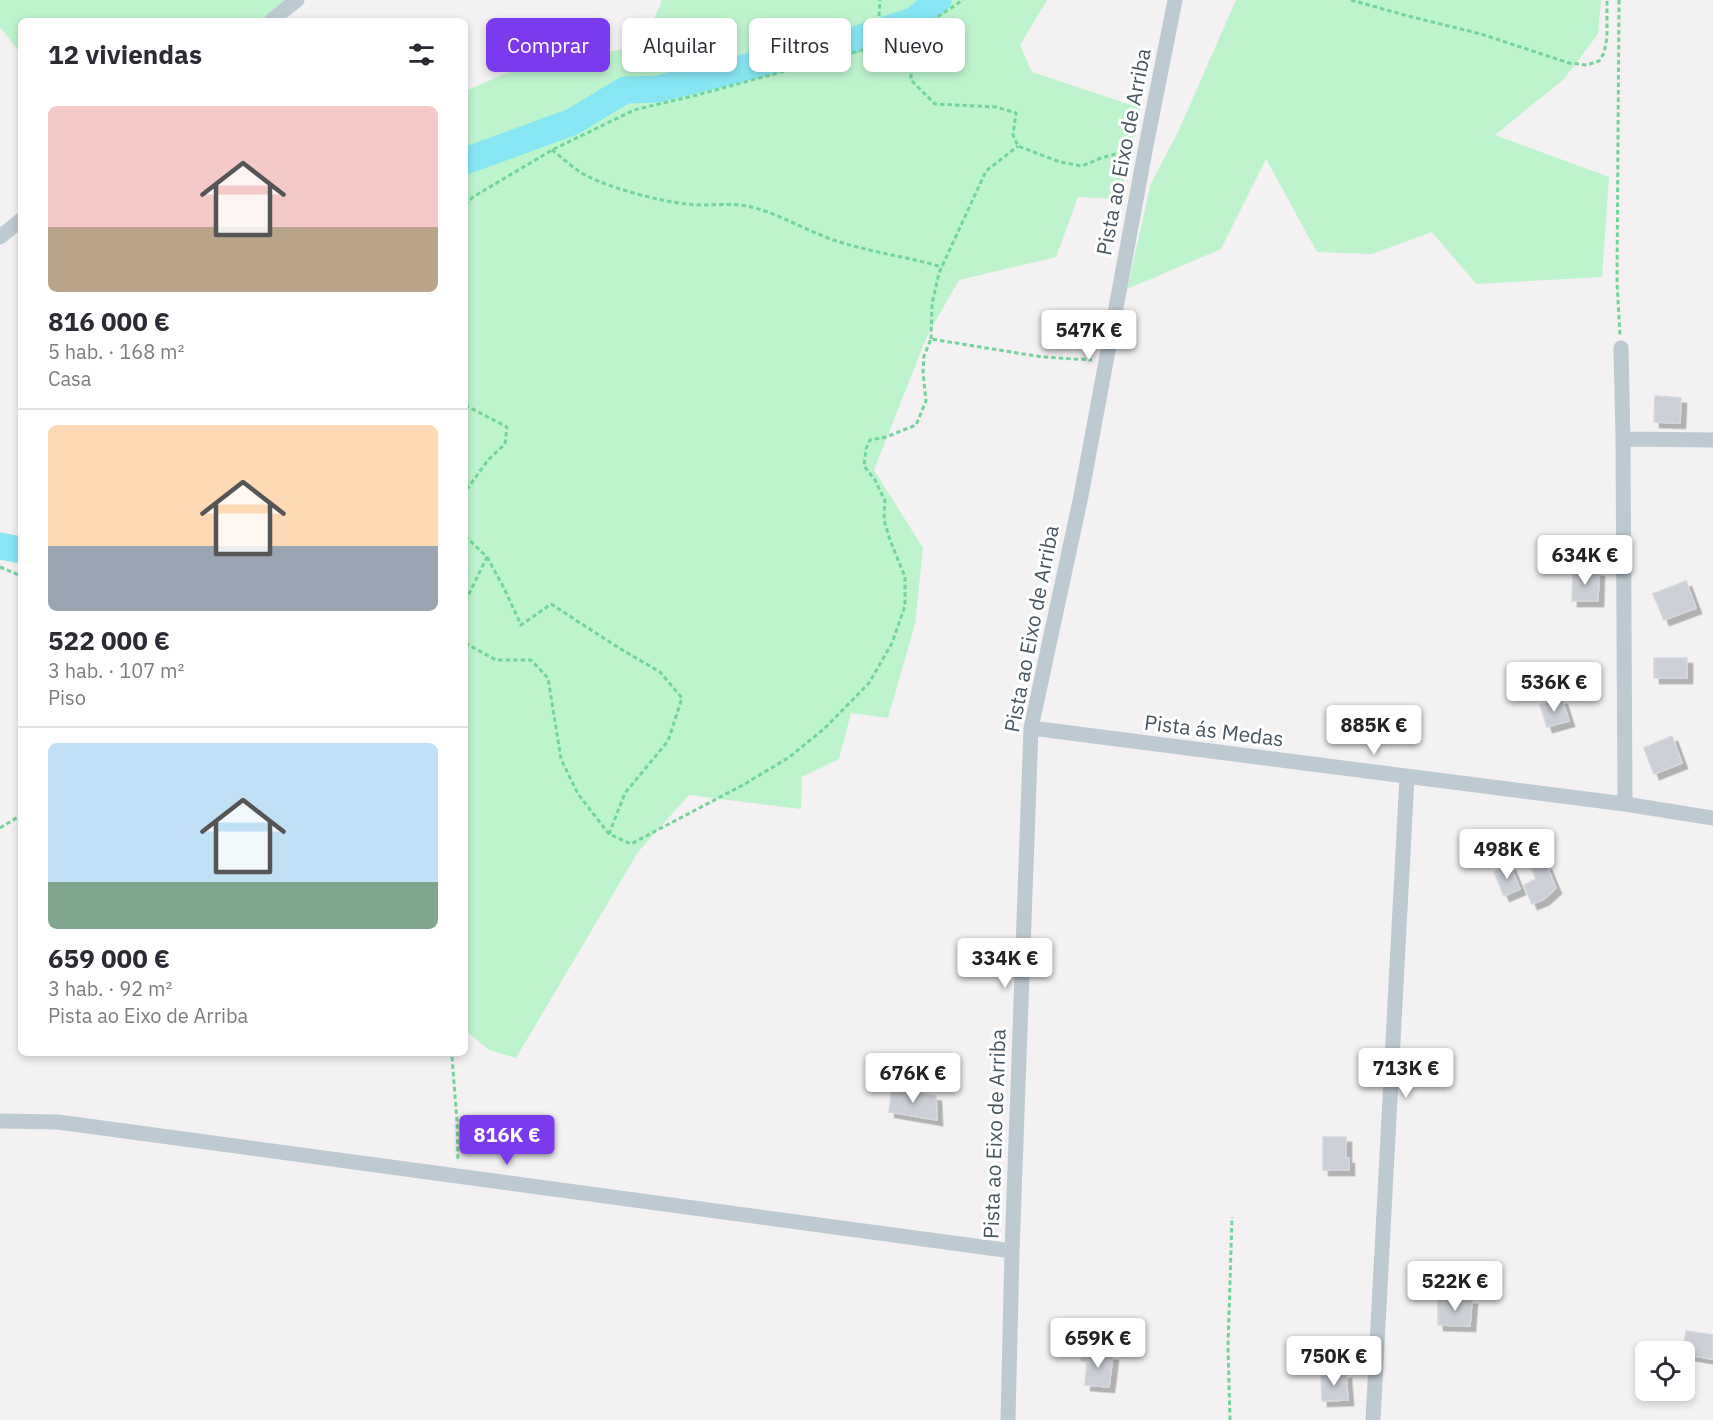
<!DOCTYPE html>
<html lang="es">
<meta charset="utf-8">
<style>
:root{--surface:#fff;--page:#f2f2f3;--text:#2b2b33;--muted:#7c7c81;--line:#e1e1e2;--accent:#7c3aed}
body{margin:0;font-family:"IBM Plex Sans",sans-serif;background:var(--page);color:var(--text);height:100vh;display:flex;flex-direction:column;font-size:22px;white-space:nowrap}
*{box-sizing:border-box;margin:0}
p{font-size:20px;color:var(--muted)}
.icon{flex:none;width:33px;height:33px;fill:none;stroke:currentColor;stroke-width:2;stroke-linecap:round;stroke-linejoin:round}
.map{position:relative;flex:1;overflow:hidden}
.panel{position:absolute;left:18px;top:18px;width:450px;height:1038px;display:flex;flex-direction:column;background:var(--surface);border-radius:9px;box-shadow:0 3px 9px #0003}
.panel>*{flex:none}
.guide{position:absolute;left:486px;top:18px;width:570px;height:54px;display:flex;gap:12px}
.fabs{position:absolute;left:1635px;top:1341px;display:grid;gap:12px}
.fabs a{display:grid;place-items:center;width:60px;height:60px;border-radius:9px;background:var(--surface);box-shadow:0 3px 9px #0003;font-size:30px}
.price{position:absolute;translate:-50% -51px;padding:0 14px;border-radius:6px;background:#fff;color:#222;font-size:20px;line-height:39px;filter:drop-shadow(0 2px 3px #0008)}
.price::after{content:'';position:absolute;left:50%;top:36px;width:18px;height:14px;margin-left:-9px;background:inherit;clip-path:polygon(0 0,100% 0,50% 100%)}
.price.active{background:var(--accent);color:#fff}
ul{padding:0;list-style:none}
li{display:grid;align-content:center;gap:12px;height:318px;padding:0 30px}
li+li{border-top:2px solid var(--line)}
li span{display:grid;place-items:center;height:186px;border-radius:9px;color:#555}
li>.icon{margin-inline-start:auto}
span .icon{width:108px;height:108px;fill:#fffc;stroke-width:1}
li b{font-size:26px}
h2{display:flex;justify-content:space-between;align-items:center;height:72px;padding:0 30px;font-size:26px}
.tag{padding:0 21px;border-radius:9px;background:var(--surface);box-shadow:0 3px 9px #0003;font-size:21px;line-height:54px}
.tag.active{background:var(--accent);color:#fff}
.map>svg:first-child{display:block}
.green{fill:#bdf3cd}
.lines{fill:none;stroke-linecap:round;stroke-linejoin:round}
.river{stroke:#87e6f3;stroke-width:27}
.building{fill:#ccd0d6;stroke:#d4d7dd;stroke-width:1.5;filter:url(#shadow)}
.path{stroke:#72d49b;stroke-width:3;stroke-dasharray:4.5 3;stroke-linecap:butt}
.minor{stroke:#becad1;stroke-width:15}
.labels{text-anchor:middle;stroke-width:6;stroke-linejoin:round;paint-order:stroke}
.street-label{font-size:21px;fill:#475660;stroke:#fff}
</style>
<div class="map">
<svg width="1713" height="1420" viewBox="0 0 1713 1420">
<defs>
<filter id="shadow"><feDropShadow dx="5.5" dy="5.5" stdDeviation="0" flood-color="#0004"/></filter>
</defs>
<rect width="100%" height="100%" fill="#f3f1f1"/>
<path class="green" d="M 0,0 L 291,0 L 264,21 L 21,21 L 21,54 L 0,27 Z
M 662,0 L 1047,0 L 1020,45 L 1032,72 L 1140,108 L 1120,199 L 1078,197 L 1056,257 L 959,280 L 927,336 L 874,470 L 923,548 L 915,624 L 888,718 L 851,713 L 839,759 L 802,777 L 801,809 L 689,795 L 638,852 L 516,1058 L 489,1050 L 465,1030 L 465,91 L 560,50 L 587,55 L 643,46 Z
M 1236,0 L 1601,0 L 1598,34 L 1564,79 L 1495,135 L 1609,177 L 1602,277 L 1476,284 L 1432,232 L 1372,254 L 1317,252 L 1266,159 L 1221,249 L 1127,289 L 1151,183 L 1178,132 Z"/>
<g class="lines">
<path class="river" d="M 465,161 L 572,122 L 625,90 L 658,89 L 848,42 L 915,20 L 938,0
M 0,546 L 21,550"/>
</g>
<path class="building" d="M 1655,396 L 1681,398 L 1680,423 L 1654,422 Z
M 1573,570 L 1599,571 L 1598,601 L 1572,601 Z
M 1686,581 L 1696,608 L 1664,620 L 1653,594 Z
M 1654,658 L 1687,658 L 1687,678 L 1654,678 Z
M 1562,699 L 1569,721 L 1547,727 L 1540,705 Z
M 1672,736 L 1682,763 L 1654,774 L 1644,748 Z
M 1546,864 L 1556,888 L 1544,899 L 1532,904 L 1524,885 L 1536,879 L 1532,870 Z
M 1510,865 L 1520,889 L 1504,896 L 1494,872 Z
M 892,1088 L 936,1096 L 937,1120 L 889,1112 Z
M 1323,1137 L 1346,1137 L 1346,1158 L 1349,1158 L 1349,1170 L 1323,1170 Z
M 1438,1298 L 1472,1299 L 1470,1326 L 1438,1325 Z
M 1686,1331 L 1713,1335 L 1712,1359 L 1684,1354 L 1684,1352 L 1683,1352 Z
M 1082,1352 L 1113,1355 L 1109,1387 L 1085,1385 L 1087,1362 L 1081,1361 Z
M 1346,1373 L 1348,1400 L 1322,1401 L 1321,1375 Z"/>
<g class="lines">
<path class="path" d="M 1351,0 L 1408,16 L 1481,34 L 1569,63 L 1587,65 L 1599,61 L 1604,53 L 1607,38 L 1607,0
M 1619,0 L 1617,282 L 1620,335
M 877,46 L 880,0
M 903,46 L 911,60 L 911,80 L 935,104 L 996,107 L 1016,113 L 1013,135 L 1018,146 L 1060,162 L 1082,166 L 1101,158 L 1130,150
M 552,150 C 564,159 576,171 589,177 C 614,189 659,201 686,204 C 709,207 732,201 755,208 C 781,215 805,230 831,239 C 867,252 905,256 942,267
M 465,205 L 473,197 L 552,150 L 634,110 L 697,95 L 877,46 L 903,46 L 918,30 L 963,0
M 931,339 L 932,304 L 939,273 L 986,171 L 1018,146
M 465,405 L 507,427 L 505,444 L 488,460 L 465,492
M 465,536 L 487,557 L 465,602
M 487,557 L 504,588 L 521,625 L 551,604 L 619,648 L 660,672 L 682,698 L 668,741 L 625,793 L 609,834
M 0,567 L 21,576
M 465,643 L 496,660 L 531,660 L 548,678 L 561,759 L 578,794 L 609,834 L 631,844 L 743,785 L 788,758 L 824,729 L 869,683 L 892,643 L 905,606 L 905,577 L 890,540 L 884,520 L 885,501 L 875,480 L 864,466 L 866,449 L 870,440 L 886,437 L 916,425 L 926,401 L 923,372 L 924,356 L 931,339 L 1042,357 L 1092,360
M 0,828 L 21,815
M 452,1057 L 457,1121 L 458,1162
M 1230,1420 L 1228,1347 L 1232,1217"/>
<path class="minor" d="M 271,21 L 297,0
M 0,237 L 21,220
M 1621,348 L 1623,439 L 1625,804
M 1623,439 L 1713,440
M 1031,728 L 1625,804 L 1713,818
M 0,1121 L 58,1122 L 1012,1251
M 1008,1420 L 1012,1251 L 1031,728 L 1081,496 L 1146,146 L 1175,0
M 1373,1420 L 1407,777"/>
</g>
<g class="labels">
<g class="street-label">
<text transform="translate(1124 152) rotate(-79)" y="7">Pista ao Eixo de Arriba</text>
<text transform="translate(1032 629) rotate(-79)" y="7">Pista ao Eixo de Arriba</text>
<text transform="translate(1214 731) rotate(7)" y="7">Pista ás Medas</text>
<text transform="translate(995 1134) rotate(-88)" y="7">Pista ao Eixo de Arriba</text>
</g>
</g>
</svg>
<div class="fabs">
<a><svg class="icon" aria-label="locate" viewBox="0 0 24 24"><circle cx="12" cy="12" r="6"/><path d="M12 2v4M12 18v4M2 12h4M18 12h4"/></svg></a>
</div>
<b class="price" style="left:1089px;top:361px">547K €</b>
<b class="price" style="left:1585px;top:586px">634K €</b>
<b class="price" style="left:1554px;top:713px">536K €</b>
<b class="price" style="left:1374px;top:756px">885K €</b>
<b class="price" style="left:1507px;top:880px">498K €</b>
<b class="price" style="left:1005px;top:989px">334K €</b>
<b class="price" style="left:1406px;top:1099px">713K €</b>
<b class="price" style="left:913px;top:1104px">676K €</b>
<b class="price active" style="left:507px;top:1166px">816K €</b>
<b class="price" style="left:1455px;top:1312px">522K €</b>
<b class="price" style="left:1098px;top:1369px">659K €</b>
<b class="price" style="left:1334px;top:1387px">750K €</b>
<div class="guide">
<a class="tag active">Comprar</a>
<a class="tag">Alquilar</a>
<a class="tag">Filtros</a>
<a class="tag">Nuevo</a>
</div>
<section class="panel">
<h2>12 viviendas<svg class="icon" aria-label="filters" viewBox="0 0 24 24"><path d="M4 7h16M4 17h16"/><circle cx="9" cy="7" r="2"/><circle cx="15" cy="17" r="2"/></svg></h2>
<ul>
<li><span style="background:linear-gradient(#f6c9c9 65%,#b9a48a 0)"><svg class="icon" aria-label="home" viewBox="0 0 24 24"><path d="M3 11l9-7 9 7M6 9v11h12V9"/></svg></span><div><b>816 000 €</b><p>5 hab. · 168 m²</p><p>Casa</p></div></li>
<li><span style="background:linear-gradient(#ffd9b3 65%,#9aa5b1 0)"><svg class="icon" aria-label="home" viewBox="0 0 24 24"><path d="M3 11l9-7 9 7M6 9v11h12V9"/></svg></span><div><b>522 000 €</b><p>3 hab. · 107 m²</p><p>Piso</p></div></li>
<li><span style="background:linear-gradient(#bfe0f5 75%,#7fa58c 0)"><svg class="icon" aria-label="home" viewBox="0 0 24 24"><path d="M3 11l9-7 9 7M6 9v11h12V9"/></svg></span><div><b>659 000 €</b><p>3 hab. · 92 m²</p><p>Pista ao Eixo de Arriba</p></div></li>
</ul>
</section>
</div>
